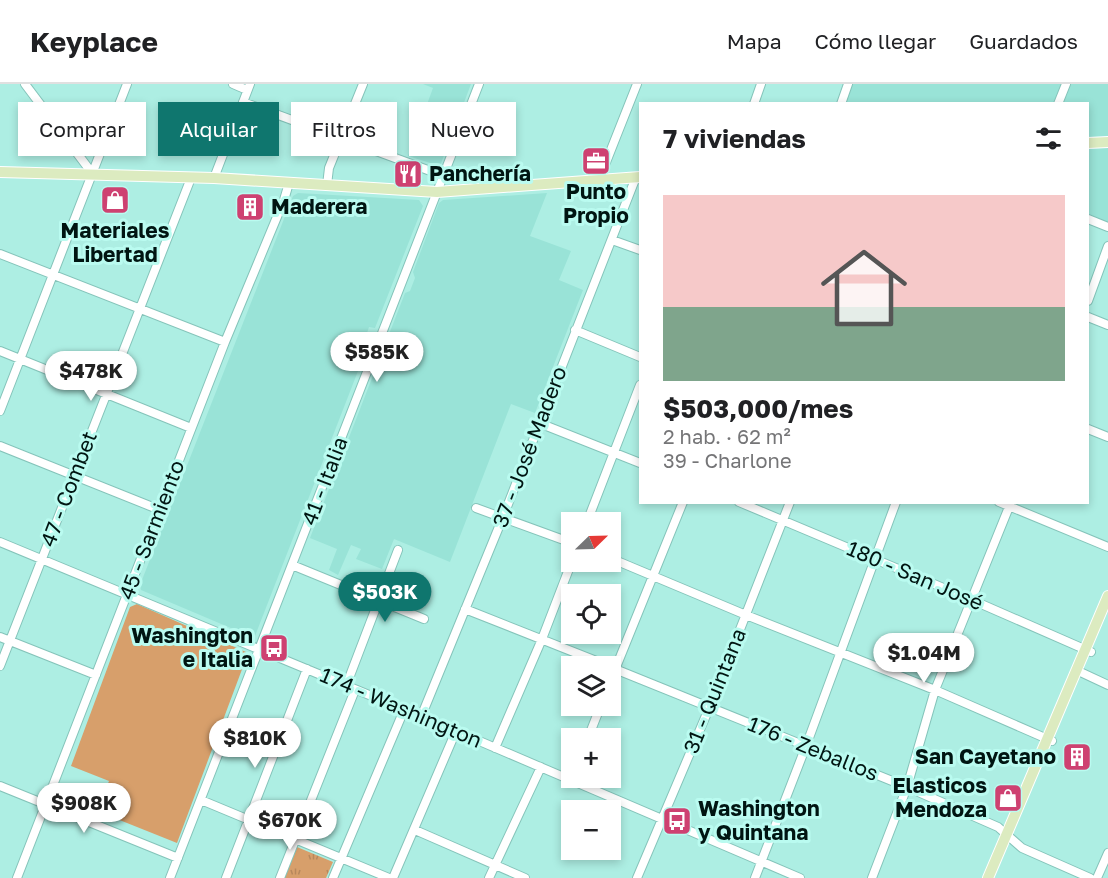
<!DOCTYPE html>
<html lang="es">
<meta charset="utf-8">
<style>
:root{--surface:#fff;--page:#f2f2f2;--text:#202124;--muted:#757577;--line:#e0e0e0;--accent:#0f766e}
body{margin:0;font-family:"Golos Text",sans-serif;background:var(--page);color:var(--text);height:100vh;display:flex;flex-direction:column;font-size:22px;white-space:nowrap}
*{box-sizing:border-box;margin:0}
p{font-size:20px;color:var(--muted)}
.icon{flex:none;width:33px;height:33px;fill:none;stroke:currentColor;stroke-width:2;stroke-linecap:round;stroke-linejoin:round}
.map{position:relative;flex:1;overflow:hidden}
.details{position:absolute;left:639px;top:18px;width:450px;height:402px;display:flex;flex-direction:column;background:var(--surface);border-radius:0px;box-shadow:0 3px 9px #0003}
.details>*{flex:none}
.top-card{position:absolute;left:18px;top:18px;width:531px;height:54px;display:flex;gap:12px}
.needle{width:39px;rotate:67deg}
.buttons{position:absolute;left:561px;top:428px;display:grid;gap:12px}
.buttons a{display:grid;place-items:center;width:60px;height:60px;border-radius:0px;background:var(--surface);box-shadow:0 3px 9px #0003;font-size:30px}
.price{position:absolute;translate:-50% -51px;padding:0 14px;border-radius:21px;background:#fff;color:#222;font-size:20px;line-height:39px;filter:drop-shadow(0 2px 3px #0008)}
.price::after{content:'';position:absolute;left:50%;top:36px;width:18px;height:14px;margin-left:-9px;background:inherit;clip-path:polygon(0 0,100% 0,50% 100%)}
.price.on{background:var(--accent);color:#fff}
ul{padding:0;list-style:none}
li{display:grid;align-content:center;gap:12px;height:318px;padding:0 24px}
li+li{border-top:2px solid var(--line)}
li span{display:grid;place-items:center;height:186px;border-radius:0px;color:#555}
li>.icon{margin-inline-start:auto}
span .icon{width:108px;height:108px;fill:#fffc;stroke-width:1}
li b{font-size:26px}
h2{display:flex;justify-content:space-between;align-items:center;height:72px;padding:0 24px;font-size:26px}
.chip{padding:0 21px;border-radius:0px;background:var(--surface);box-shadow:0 3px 9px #0003;font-size:21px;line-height:54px}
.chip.on{background:var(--accent);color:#fff}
header{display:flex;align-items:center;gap:36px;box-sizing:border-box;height:84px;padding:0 30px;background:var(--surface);border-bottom:2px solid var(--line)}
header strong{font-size:28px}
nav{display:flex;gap:33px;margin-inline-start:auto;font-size:21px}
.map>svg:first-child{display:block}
.built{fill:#99e3d7}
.green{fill:#d79f6b}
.park{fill:url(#park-tufts)}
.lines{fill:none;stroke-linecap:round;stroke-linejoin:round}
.minor-casing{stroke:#85c4ba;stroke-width:10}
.major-casing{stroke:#fff;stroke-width:12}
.minor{stroke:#fff;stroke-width:8}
.major{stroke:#dcebc0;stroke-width:10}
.labels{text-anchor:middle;stroke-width:6;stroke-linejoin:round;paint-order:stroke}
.poi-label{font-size:21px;font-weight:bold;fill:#001512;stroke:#bafbf0;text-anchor:start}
.street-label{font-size:21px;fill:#001512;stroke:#bafbf0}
</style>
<header>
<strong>Keyplace</strong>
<nav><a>Mapa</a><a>Cómo llegar</a><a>Guardados</a></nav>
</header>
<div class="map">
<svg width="1108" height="794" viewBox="0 0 1108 794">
<defs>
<pattern id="park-tufts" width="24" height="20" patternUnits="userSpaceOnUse" patternTransform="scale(1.5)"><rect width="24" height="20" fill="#d79f6b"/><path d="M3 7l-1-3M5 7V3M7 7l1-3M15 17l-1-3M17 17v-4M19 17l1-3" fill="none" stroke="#b7885c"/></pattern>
</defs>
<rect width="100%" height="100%" fill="#adeee3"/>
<path class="built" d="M 423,0 L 471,0 L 440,82 L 408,72 L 433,4 Z
M 852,0 L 1108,0 L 1108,140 L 1088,131 L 1088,20 L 845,20 Z
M 298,109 L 419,116 L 423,122 L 375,244 L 369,243 L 367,249 L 372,251 L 255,552 L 252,553 L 141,506 L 140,501 L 293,112 Z
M 547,109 L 530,152 L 571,167 L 559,196 L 583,206 L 535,329 L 511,320 L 450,478 L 394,455 L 382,485 L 356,475 L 361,465 L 351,461 L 338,491 L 329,486 L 337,465 L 310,454 L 405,209 L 410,207 L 415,194 L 413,188 L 439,119 L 443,116 Z"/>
<path class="green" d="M 137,520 L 246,568 L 247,572 L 177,759 L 97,727 L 109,697 L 71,682 L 130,523 Z"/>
<path class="park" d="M 297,763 L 333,778 L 326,794 L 284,794 Z"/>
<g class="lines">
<g class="minor-casing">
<path id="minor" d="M 25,0 L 92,89
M 233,0 L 247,6
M 243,18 L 444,92
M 754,20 L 761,0
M 841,20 L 848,0
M 1058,20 L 1066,0
M 214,94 L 250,0
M 599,96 L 637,0
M 327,101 L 329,84 L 363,0
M 1088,135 L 1108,143
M 612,156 L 640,166
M 0,170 L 225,258
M 1088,217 L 1108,162
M 1088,233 L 1108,241
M 575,246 L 640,273
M 0,267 L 191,344
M 0,327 L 127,0
M 539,339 L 640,379
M 1088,345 L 1108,353
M 0,362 L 160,426
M 739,418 L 972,516 L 1091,568
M 999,418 L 1108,463
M 476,424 L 572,459
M 587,438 L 640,301
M 0,458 L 456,647 L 800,794
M 610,474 L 746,531 L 935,606 L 1052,657
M 292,481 L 424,535
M 465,525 L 609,582
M 0,553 L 96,591
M 0,582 L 191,94
M 610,583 L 907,703 L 998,743 L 1022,764 L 1090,794
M 1076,586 L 1108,601
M 610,598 L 683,418
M 346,602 L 398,466
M 421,633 L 503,433 L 636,93
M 588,654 L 601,621
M 495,664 L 542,555 L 572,477
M 0,702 L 178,774
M 201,716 L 389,794
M 415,746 L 525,794
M 17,794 L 225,258 L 284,116 L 289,99
M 170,794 L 479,0
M 226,794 L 307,585
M 280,794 L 355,606
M 333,794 L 404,626
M 393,794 L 456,647
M 489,794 L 541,683
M 637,794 L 710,622 L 790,418
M 755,794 L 806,662 L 896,418
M 872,794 L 907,703 L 935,606 L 1011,418
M 1097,794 L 1108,769"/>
</g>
<g class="major-casing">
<path id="major" d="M 1088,59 L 1108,58
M 0,88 L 214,94 L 437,108 L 640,93
M 988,794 L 1108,512"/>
</g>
<use href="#minor" class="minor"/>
<use href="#major" class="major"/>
</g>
<defs>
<g id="office-square" transform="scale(1.5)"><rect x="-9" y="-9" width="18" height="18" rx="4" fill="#ce4171" stroke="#bafbf0"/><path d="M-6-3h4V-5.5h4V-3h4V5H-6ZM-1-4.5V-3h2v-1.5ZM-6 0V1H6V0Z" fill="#fff"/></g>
<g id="restaurant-square" transform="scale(1.5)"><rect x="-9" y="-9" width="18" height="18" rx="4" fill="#ce4171" stroke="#bafbf0"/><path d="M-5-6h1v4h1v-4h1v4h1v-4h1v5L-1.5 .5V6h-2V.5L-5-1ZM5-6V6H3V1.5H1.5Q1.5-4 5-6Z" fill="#fff"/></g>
<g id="shop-square" transform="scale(1.5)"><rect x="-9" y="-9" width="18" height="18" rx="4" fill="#ce4171" stroke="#bafbf0"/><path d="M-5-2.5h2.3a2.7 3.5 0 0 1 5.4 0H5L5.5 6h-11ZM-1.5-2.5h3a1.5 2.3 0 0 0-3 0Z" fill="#fff"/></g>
<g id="building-square" transform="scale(1.5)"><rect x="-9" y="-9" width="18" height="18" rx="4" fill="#ce4171" stroke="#bafbf0"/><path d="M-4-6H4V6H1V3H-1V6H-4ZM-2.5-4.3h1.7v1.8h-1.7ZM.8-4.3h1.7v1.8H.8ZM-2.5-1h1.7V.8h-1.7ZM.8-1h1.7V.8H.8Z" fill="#fff"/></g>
<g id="bus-square" transform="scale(1.5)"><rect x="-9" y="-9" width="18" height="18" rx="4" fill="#ce4171" stroke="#bafbf0"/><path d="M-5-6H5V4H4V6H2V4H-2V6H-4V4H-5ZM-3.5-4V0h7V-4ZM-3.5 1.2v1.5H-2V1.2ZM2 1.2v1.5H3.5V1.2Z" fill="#fff"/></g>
</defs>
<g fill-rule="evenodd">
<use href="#office-square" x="596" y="77"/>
<use href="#restaurant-square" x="408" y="90"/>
<use href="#shop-square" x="115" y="116"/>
<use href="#building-square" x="250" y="123"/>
<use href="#bus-square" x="274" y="564"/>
<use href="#building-square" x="1077" y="673"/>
<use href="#shop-square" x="1008" y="714"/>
<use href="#bus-square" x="677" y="737"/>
</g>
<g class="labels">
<g class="poi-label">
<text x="429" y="97">Panchería</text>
<text x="596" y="115" text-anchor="middle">Punto<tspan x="596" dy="24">Propio</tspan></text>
<text x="271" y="130">Maderera</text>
<text x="115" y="154" text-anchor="middle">Materiales<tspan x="115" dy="24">Libertad</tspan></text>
<text x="253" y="559" text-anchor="end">Washington<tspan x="253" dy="24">e Italia</tspan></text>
<text x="1056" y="680" text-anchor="end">San Cayetano</text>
<text x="987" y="709" text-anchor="end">Elasticos<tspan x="987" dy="24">Mendoza</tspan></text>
<text x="698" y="732">Washington<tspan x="698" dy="24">y Quintana</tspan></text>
</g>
<g class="street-label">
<text transform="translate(530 363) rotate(-69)" y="7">37 - José Madero</text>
<text transform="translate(325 397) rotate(-69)" y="7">41 - Italia</text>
<text transform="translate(69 405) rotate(-69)" y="7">47 - Combet</text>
<text transform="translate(152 446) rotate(-69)" y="7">45 - Sarmiento</text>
<text transform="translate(915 492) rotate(23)" y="7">180 - San José</text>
<text transform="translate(715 607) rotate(-68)" y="7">31 - Quintana</text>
<text transform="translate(401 624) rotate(23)" y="7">174 - Washington</text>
<text transform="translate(813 665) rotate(22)" y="7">176 - Zeballos</text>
</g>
</g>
</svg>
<div class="buttons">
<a><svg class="needle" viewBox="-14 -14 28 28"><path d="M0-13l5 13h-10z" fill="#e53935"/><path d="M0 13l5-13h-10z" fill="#757577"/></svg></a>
<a><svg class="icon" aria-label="locate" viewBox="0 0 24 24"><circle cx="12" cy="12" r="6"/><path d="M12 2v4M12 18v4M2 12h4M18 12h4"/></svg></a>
<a><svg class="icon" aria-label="layers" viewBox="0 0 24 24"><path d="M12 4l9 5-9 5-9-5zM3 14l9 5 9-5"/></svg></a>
<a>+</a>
<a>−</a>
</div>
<b class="price" style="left:377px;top:299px">$585K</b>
<b class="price" style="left:91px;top:318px">$478K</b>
<b class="price on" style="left:385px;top:539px">$503K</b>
<b class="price" style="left:924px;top:600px">$1.04M</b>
<b class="price" style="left:255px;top:685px">$810K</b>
<b class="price" style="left:84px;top:750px">$908K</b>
<b class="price" style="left:290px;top:767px">$670K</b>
<div class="top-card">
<a class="chip">Comprar</a>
<a class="chip on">Alquilar</a>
<a class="chip">Filtros</a>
<a class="chip">Nuevo</a>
</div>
<section class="details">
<h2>7 viviendas<svg class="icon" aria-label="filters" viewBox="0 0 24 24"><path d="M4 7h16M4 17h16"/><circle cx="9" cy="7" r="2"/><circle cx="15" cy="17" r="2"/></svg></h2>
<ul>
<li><span style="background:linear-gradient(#f6c9c9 60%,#7fa58c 0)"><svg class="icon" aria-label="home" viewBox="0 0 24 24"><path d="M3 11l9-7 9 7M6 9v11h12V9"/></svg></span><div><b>$503,000/mes</b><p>2 hab. · 62 m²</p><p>39 - Charlone</p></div></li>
</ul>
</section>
</div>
